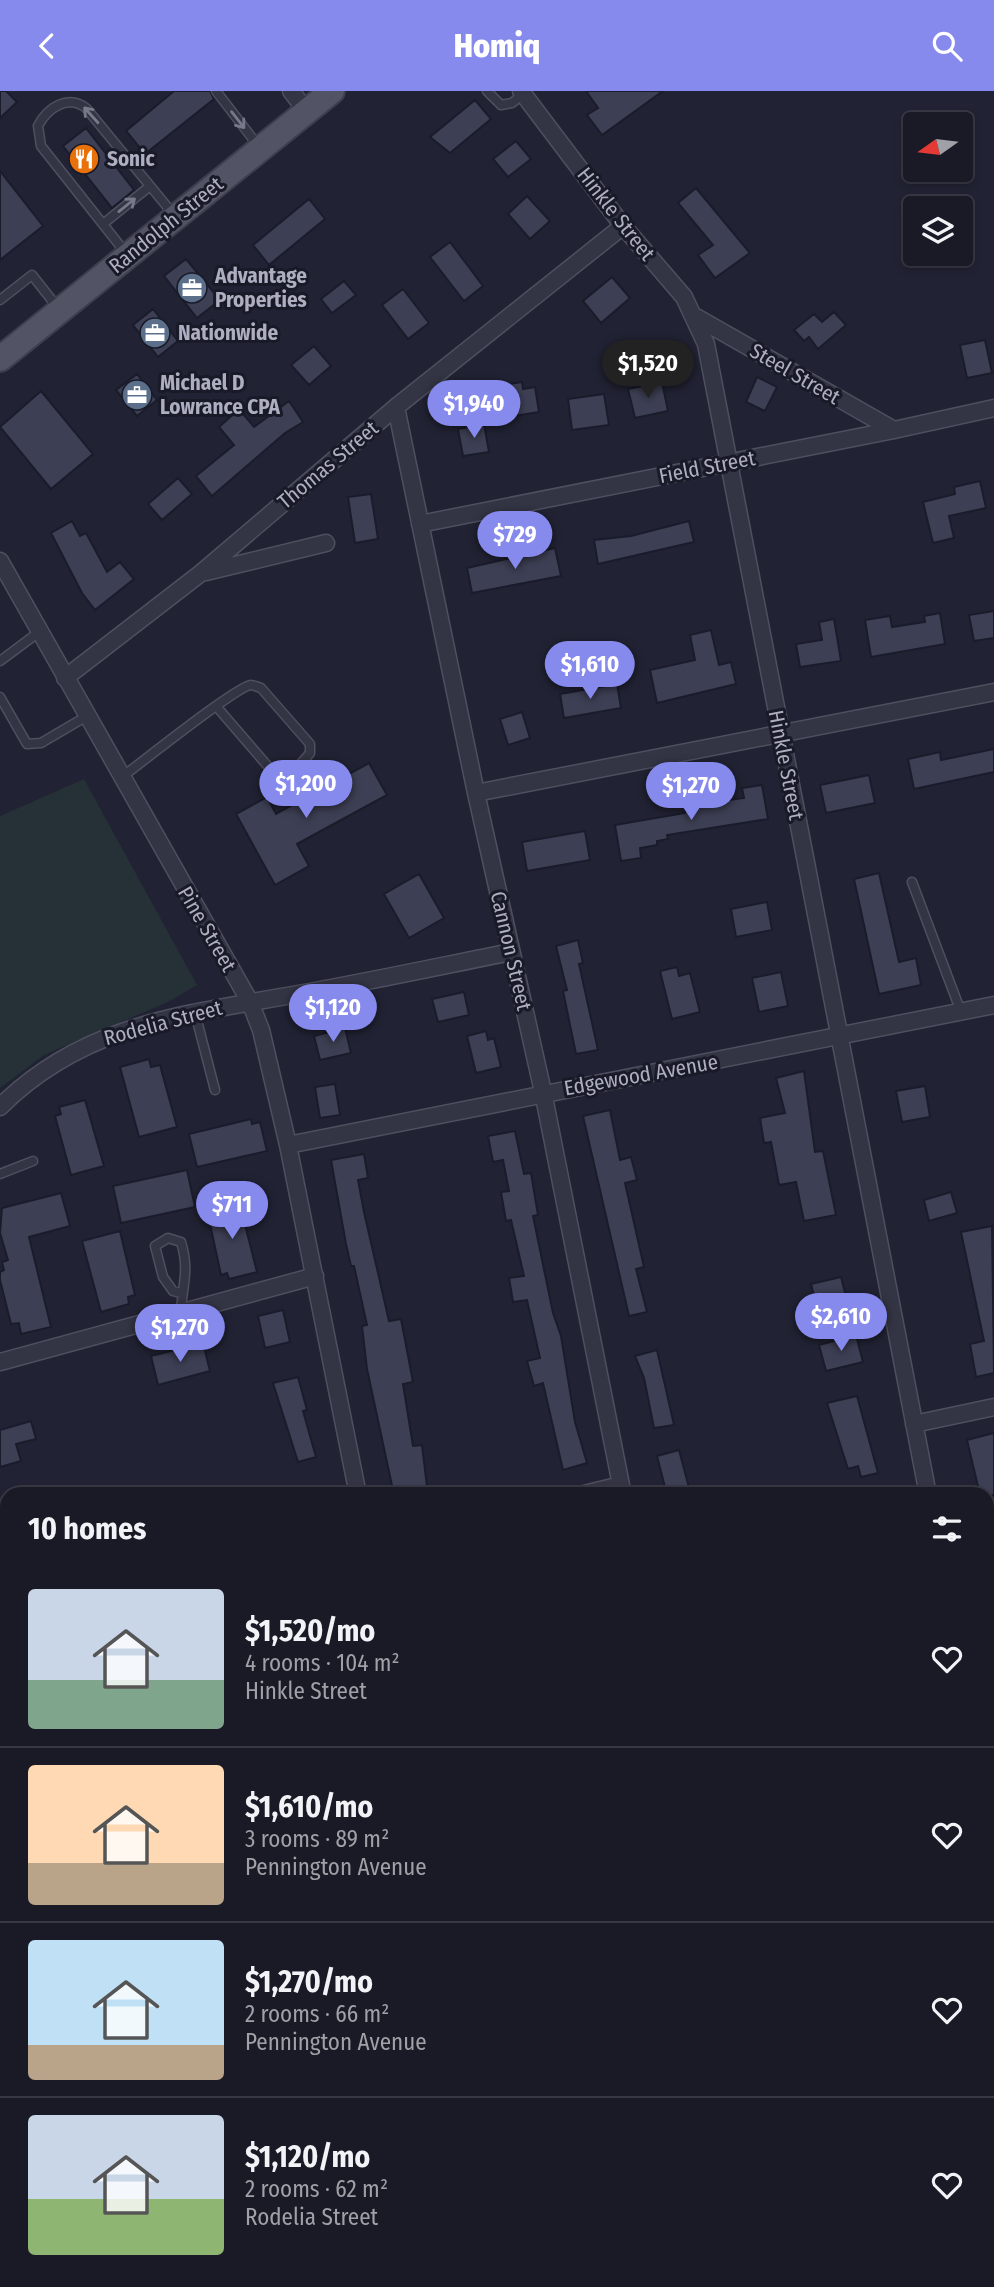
<!DOCTYPE html>
<meta charset="utf-8">
<style>
:root{--surface:#191a26;--page:#22232e;--text:#f1f3f6;--muted:#9fa1a7;--line:#373843;--accent:#878aed}
body{margin:0;font-family:"Fira Sans Condensed",sans-serif;background:var(--page);color:var(--text);height:100vh;display:flex;flex-direction:column;font-size:26px;white-space:nowrap}
*{box-sizing:border-box;margin:0}
p{font-size:23px;color:var(--muted)}
.icon{flex:none;width:38px;height:38px;fill:none;stroke:currentColor;stroke-width:2;stroke-linecap:round;stroke-linejoin:round}
.map{position:relative;flex:1;overflow:hidden}
.sheet{position:absolute;left:0px;top:1396px;width:994px;height:800px;display:flex;flex-direction:column;background:var(--surface);border-radius:21px 21px 0 0;box-shadow:0 4px 10px #0003,0 0 0 2px var(--line)}
.sheet>*{flex:none}
.needle{width:46px;rotate:256deg}
.controls{position:absolute;left:903px;top:21px;display:grid;gap:14px}
.controls a{display:grid;place-items:center;width:70px;height:70px;border-radius:7px;background:var(--surface);box-shadow:0 4px 10px #0003,0 0 0 2px var(--line);font-size:35px}
.price{position:absolute;translate:-50% -60px;padding:0 16px;border-radius:24px;background:var(--accent);color:#fff;font-size:23px;line-height:46px;filter:drop-shadow(0 2px 4px #0008)}
.price::after{content:'';position:absolute;left:50%;top:42px;width:21px;height:16px;margin-left:-10px;background:inherit;clip-path:polygon(0 0,100% 0,50% 100%)}
.price.current{background:#222;color:#fff}
ul{padding:0;list-style:none}
li{display:flex;align-items:center;gap:21px;height:175px;padding:0 28px}
li+li{border-top:2px solid var(--line)}
li span{display:grid;place-items:center;flex:none;width:196px;height:140px;border-radius:7px;color:#555}
li>.icon{margin-inline-start:auto}
span .icon{width:84px;height:84px;fill:#fffc;stroke-width:1}
li b{font-size:30px}
h2{display:flex;justify-content:space-between;align-items:center;height:84px;padding:0 28px;font-size:30px}
header{display:flex;justify-content:space-between;align-items:center;height:91px;padding:0 28px;background:var(--accent);color:#fff;font-size:32px;font-weight:800}
.map>svg:first-child{display:block}
.green{fill:#263037}
.building{fill:#3d3f54;stroke:#1b1c2b;stroke-width:2}
.lines{fill:none;stroke-linecap:round;stroke-linejoin:round}
.service-casing{stroke:#4e4f5f;stroke-width:11}
.minor-casing{stroke:#4e4f5f;stroke-width:19}
.tertiary-casing{stroke:#4e4f5f;stroke-width:23}
.primary-casing{stroke:#3d3e4e;stroke-width:28}
.service{stroke:#343544;stroke-width:8}
.minor{stroke:#343544;stroke-width:16}
.tertiary{stroke:#343544;stroke-width:19}
.primary{stroke:#525364;stroke-width:24}
.oneway{stroke:#777889}
.labels{text-anchor:middle;stroke-width:6;stroke-linejoin:round;paint-order:stroke}
.poi-label{font-size:21px;font-weight:bold;fill:#aeaec1;stroke:#191a28;text-anchor:start}
.street-label{font-size:21px;fill:#aeaec1;stroke:#191a28}
</style>
<header><svg class="icon" aria-label="back" viewBox="0 0 24 24"><path d="M15 5l-7 7 7 7"/></svg>Homiq<svg class="icon" aria-label="search" viewBox="0 0 24 24"><circle cx="10" cy="10" r="6"/><path d="M15 15l6 6"/></svg></header>
<div class="map">
<svg width="994" height="2196" viewBox="0 0 994 2196">
<rect width="100%" height="100%" fill="#212233"/>
<path class="green" d="M 84,688 L 197,894 L 168,911 L 44,964 L 0,997 L 0,725 Z"/>
<path class="building" d="M 0,0 L 6,0 L 17,11 L 0,27 Z
M 174,0 L 210,0 L 214,8 L 145,63 L 126,40 Z
M 586,0 L 663,0 L 602,44 L 587,24 L 598,17 Z
M 475,9 L 491,28 L 450,62 L 430,46 Z
M 86,37 L 134,99 L 112,117 L 63,55 Z
M 516,50 L 531,68 L 508,86 L 493,68 Z
M 0,80 L 43,135 L 0,169 Z
M 696,97 L 750,162 L 715,187 L 698,164 L 713,154 L 678,112 Z
M 527,105 L 550,130 L 530,148 L 508,123 Z
M 309,108 L 325,128 L 269,174 L 253,154 Z
M 450,151 L 483,195 L 464,210 L 430,166 Z
M 186,168 L 220,209 L 197,227 L 164,185 Z
M 612,186 L 630,207 L 601,232 L 583,210 Z
M 344,190 L 356,204 L 332,222 L 321,208 Z
M 403,198 L 429,232 L 408,248 L 382,214 Z
M 153,218 L 178,250 L 158,266 L 133,234 Z
M 834,221 L 846,234 L 818,258 L 809,246 L 804,250 L 794,239 L 814,223 L 822,231 Z
M 985,249 L 992,282 L 967,287 L 960,254 Z
M 314,255 L 331,275 L 309,294 L 291,274 Z
M 137,283 L 157,309 L 137,325 L 116,299 Z
M 757,286 L 777,296 L 765,320 L 746,311 Z
M 522,291 L 523,298 L 535,296 L 539,321 L 502,327 L 497,295 Z
M 662,291 L 668,320 L 635,327 L 628,298 Z
M 41,300 L 93,363 L 51,398 L 0,336 Z
M 604,303 L 609,334 L 572,339 L 568,308 Z
M 289,310 L 303,331 L 285,342 L 212,405 L 196,385 L 234,354 L 219,336 L 239,318 L 254,336 Z
M 484,333 L 489,361 L 463,365 L 458,338 Z
M 178,387 L 192,403 L 162,429 L 148,413 Z
M 980,390 L 986,417 L 949,425 L 954,447 L 933,452 L 923,411 L 955,403 L 954,396 Z
M 371,403 L 378,448 L 355,452 L 348,406 Z
M 72,430 L 80,445 L 86,442 L 107,481 L 120,471 L 134,488 L 95,519 L 82,502 L 51,442 Z
M 689,430 L 694,451 L 598,473 L 594,449 L 631,445 Z
M 555,457 L 561,485 L 472,502 L 467,477 Z
M 994,520 L 994,547 L 974,550 L 969,524 Z
M 940,522 L 945,553 L 871,566 L 865,529 L 890,525 L 892,536 L 925,531 L 924,525 Z
M 834,528 L 841,570 L 800,576 L 796,553 L 822,549 L 819,531 Z
M 711,539 L 719,574 L 731,571 L 736,593 L 657,612 L 650,579 L 695,569 L 690,544 Z
M 617,593 L 621,617 L 564,627 L 560,603 Z
M 522,621 L 530,647 L 508,654 L 500,628 Z
M 994,658 L 994,681 L 914,698 L 908,668 L 940,661 L 941,669 Z
M 369,672 L 387,704 L 297,753 L 309,775 L 275,794 L 236,723 L 267,706 L 276,723 Z
M 869,684 L 875,712 L 826,722 L 820,694 Z
M 762,694 L 768,728 L 667,744 L 668,748 L 657,750 L 657,754 L 640,757 L 641,767 L 621,770 L 615,734 L 685,722 L 685,715 L 744,707 L 742,697 Z
M 585,740 L 590,769 L 527,780 L 522,751 Z
M 879,782 L 899,871 L 916,867 L 921,894 L 879,903 L 854,788 Z
M 419,783 L 444,827 L 409,847 L 384,803 Z
M 767,811 L 772,839 L 736,846 L 731,818 Z
M 578,849 L 583,872 L 579,873 L 598,959 L 576,963 L 563,900 L 567,899 L 556,855 Z
M 677,876 L 679,885 L 690,882 L 700,921 L 672,928 L 660,880 Z
M 781,881 L 788,915 L 759,921 L 752,887 Z
M 464,901 L 469,924 L 438,931 L 432,908 Z
M 345,937 L 351,962 L 320,969 L 314,945 Z
M 486,940 L 488,949 L 494,947 L 501,976 L 476,982 L 467,945 Z
M 149,968 L 151,976 L 160,974 L 177,1036 L 139,1046 L 120,976 Z
M 804,980 L 815,1061 L 823,1060 L 836,1124 L 804,1130 L 796,1091 L 779,1094 L 771,1051 L 764,1052 L 760,1027 L 785,1022 L 776,987 Z
M 335,993 L 340,1024 L 320,1027 L 315,996 Z
M 925,995 L 930,1026 L 902,1031 L 896,1000 Z
M 85,1009 L 104,1075 L 71,1084 L 55,1025 L 61,1023 L 59,1016 Z
M 610,1019 L 620,1069 L 631,1066 L 637,1089 L 625,1092 L 644,1176 L 636,1178 L 647,1221 L 629,1225 L 583,1025 Z
M 251,1028 L 252,1033 L 260,1031 L 267,1060 L 197,1076 L 189,1043 Z
M 515,1040 L 524,1083 L 531,1082 L 538,1124 L 533,1125 L 553,1222 L 561,1245 L 575,1331 L 587,1372 L 563,1379 L 543,1292 L 534,1295 L 527,1270 L 540,1267 L 527,1209 L 513,1211 L 509,1187 L 524,1185 L 511,1129 L 506,1130 L 501,1101 L 509,1100 L 503,1069 L 493,1071 L 488,1045 Z
M 364,1063 L 368,1087 L 358,1089 L 364,1121 L 389,1230 L 401,1228 L 413,1291 L 403,1293 L 413,1355 L 422,1354 L 428,1404 L 394,1404 L 367,1278 L 362,1235 L 367,1234 L 354,1175 L 351,1175 L 346,1153 L 331,1069 Z
M 187,1079 L 195,1116 L 121,1132 L 113,1095 Z
M 951,1101 L 957,1122 L 929,1130 L 924,1109 Z
M 61,1102 L 70,1135 L 29,1146 L 51,1236 L 21,1243 L 19,1232 L 11,1233 L 0,1189 L 0,1181 L 4,1179 L 2,1171 L 8,1169 L 0,1142 L 2,1117 Z
M 239,1110 L 257,1181 L 229,1188 L 227,1182 L 221,1184 L 207,1119 Z
M 992,1135 L 994,1282 L 976,1286 L 970,1253 L 984,1250 L 961,1141 Z
M 120,1140 L 135,1204 L 128,1206 L 129,1213 L 101,1221 L 82,1150 Z
M 841,1186 L 847,1209 L 817,1216 L 811,1193 Z
M 283,1219 L 290,1251 L 265,1257 L 258,1225 Z
M 856,1244 L 863,1271 L 826,1280 L 819,1254 Z
M 203,1252 L 210,1280 L 158,1294 L 151,1265 Z
M 657,1259 L 674,1334 L 654,1337 L 644,1287 L 635,1265 Z
M 298,1286 L 307,1319 L 303,1320 L 316,1366 L 298,1371 L 273,1292 Z
M 857,1305 L 878,1382 L 861,1386 L 858,1375 L 848,1378 L 827,1312 Z
M 31,1330 L 36,1348 L 16,1353 L 21,1370 L 0,1376 L 0,1339 Z
M 994,1342 L 994,1404 L 980,1404 L 967,1349 Z
M 679,1359 L 691,1404 L 667,1404 L 657,1365 Z"/>
<g class="lines">
<g class="service-casing">
<path id="service" d="M 216,0 L 259,56
M 487,0 L 501,14 L 512,12 L 523,3
M 103,133 L 150,95
M 125,161 L 41,55 L 38,35 C 47,17 68,3 86,17 L 174,124
M 0,209 L 32,184 L 58,217
M 0,570 L 39,541
M 0,606 L 27,653 L 41,652 L 87,625
M 122,686 C 141,672 237,595 251,594 C 252,594 259,596 261,597 L 310,653 L 310,662 C 299,676 290,685 272,680 L 216,615
M 912,791 L 961,921
M 195,922 L 215,999
M 0,1083 L 33,1070
M 181,1222 C 182,1193 190,1181 181,1151 L 168,1147 L 155,1155 L 163,1186 L 173,1200 L 181,1202"/>
</g>
<g class="minor-casing">
<path id="minor" d="M 291,0 L 307,21
M 521,0 L 623,135 L 684,206 L 706,253 L 928,1404
M 696,226 L 894,339
M 396,316 L 476,702 L 543,1001 L 623,1404
M 420,433 L 894,339 L 994,317
M 0,470 L 250,911 L 261,939 L 288,1054 L 358,1404
M 206,481 L 326,452
M 65,587 L 201,482 L 396,316 L 623,135
M 476,702 L 994,601
M 0,1016 C 81,935 179,924 287,905 C 362,892 436,876 511,861
M 288,1054 L 994,914
M 0,1271 L 315,1185
M 914,1333 L 994,1316
M 580,1404 L 621,1394
M 0,1554 L 7,1552
M 987,1613 L 994,1611
M 987,1693 L 994,1724
M 0,1842 L 7,1840
M 441,2189 L 443,2196
M 823,2189 L 825,2196"/>
</g>
<g class="tertiary-casing">
<path id="tertiary" d="M 0,2032 L 7,2035
M 987,2120 L 994,2121"/>
</g>
<g class="primary-casing">
<path id="primary" d="M 0,268 L 332,0"/>
</g>
<use href="#service" class="service"/>
<use href="#minor" class="minor"/>
<use href="#tertiary" class="tertiary"/>
<use href="#primary" class="primary"/>
</g>
<defs><path id="oneway-shaft" d="M-6 0H5M1.5-3L5.5 0L1.5 3" fill="none" stroke-width="1.6" stroke-linecap="round" stroke-linejoin="round" transform="scale(1.75)"/></defs>
<g class="oneway">
<use href="#oneway-shaft" transform="translate(91 24) rotate(-132)"/>
<use href="#oneway-shaft" transform="translate(238 29) rotate(52)"/>
<use href="#oneway-shaft" transform="translate(127 114) rotate(-39)"/>
</g>
<defs>
<g id="restaurant-disc" transform="scale(1.575)"><circle r="9.5" fill="#e8710a" stroke="#191a28"/><path d="M-5-6h1v4h1v-4h1v4h1v-4h1v5L-1.5 .5V6h-2V.5L-5-1ZM5-6V6H3V1.5H1.5Q1.5-4 5-6Z" fill="#fff"/></g>
<g id="office-disc" transform="scale(1.575)"><circle r="9.5" fill="#5c6f8a" stroke="#191a28"/><path d="M-6-3h4V-5.5h4V-3h4V5H-6ZM-1-4.5V-3h2v-1.5ZM-6 0V1H6V0Z" fill="#fff"/></g>
</defs>
<g fill-rule="evenodd">
<use href="#restaurant-disc" x="84" y="68"/>
<use href="#office-disc" x="192" y="197"/>
<use href="#office-disc" x="155" y="242"/>
<use href="#office-disc" x="137" y="304"/>
</g>
<g class="labels">
<g class="poi-label">
<text x="107" y="75">Sonic</text>
<text x="215" y="192">Advantage<tspan x="215" dy="24">Properties</tspan></text>
<text x="178" y="249">Nationwide</text>
<text x="160" y="299">Michael D<tspan x="160" dy="24">Lowrance CPA</tspan></text>
</g>
<g class="street-label">
<text transform="translate(616 123) rotate(52)" y="7">Hinkle Street</text>
<text transform="translate(166 134) rotate(-39)" y="7">Randolph Street</text>
<text transform="translate(795 283) rotate(30)" y="7">Steel Street</text>
<text transform="translate(328 374) rotate(-40)" y="7">Thomas Street</text>
<text transform="translate(707 376) rotate(-11)" y="7">Field Street</text>
<text transform="translate(786 674) rotate(79)" y="7">Hinkle Street</text>
<text transform="translate(207 838) rotate(60)" y="7">Pine Street</text>
<text transform="translate(511 860) rotate(77)" y="7">Cannon Street</text>
<text transform="translate(163 932) rotate(-15)" y="7">Rodelia Street</text>
<text transform="translate(641 984) rotate(-10)" y="7">Edgewood Avenue</text>
</g>
</g>
</svg>
<div class="controls">
<a><svg class="needle" viewBox="-14 -14 28 28"><path d="M0-13l5 13h-10z" fill="#e53935"/><path d="M0 13l5-13h-10z" fill="#9fa1a7"/></svg></a>
<a><svg class="icon" aria-label="layers" viewBox="0 0 24 24"><path d="M12 4l9 5-9 5-9-5zM3 14l9 5 9-5"/></svg></a>
</div>
<b class="price current" style="left:648px;top:309px">$1,520</b>
<b class="price" style="left:474px;top:349px">$1,940</b>
<b class="price" style="left:515px;top:480px">$729</b>
<b class="price" style="left:590px;top:610px">$1,610</b>
<b class="price" style="left:306px;top:729px">$1,200</b>
<b class="price" style="left:691px;top:731px">$1,270</b>
<b class="price" style="left:333px;top:953px">$1,120</b>
<b class="price" style="left:232px;top:1150px">$711</b>
<b class="price" style="left:841px;top:1262px">$2,610</b>
<b class="price" style="left:180px;top:1273px">$1,270</b>
<section class="sheet">
<h2>10 homes<svg class="icon" aria-label="filters" viewBox="0 0 24 24"><path d="M4 7h16M4 17h16"/><circle cx="9" cy="7" r="2"/><circle cx="15" cy="17" r="2"/></svg></h2>
<ul>
<li><span style="background:linear-gradient(#c9d6e8 65%,#7fa58c 0)"><svg class="icon" aria-label="home" viewBox="0 0 24 24"><path d="M3 11l9-7 9 7M6 9v11h12V9"/></svg></span><div><b>$1,520/mo</b><p>4 rooms · 104 m²</p><p>Hinkle Street</p></div><svg class="icon" aria-label="heart" viewBox="0 0 24 24"><path d="M12 20l-8-8c-3-5 5-10 8-4 3-6 11-1 8 4z"/></svg></li>
<li><span style="background:linear-gradient(#ffd9b3 70%,#b9a48a 0)"><svg class="icon" aria-label="home" viewBox="0 0 24 24"><path d="M3 11l9-7 9 7M6 9v11h12V9"/></svg></span><div><b>$1,610/mo</b><p>3 rooms · 89 m²</p><p>Pennington Avenue</p></div><svg class="icon" aria-label="heart" viewBox="0 0 24 24"><path d="M12 20l-8-8c-3-5 5-10 8-4 3-6 11-1 8 4z"/></svg></li>
<li><span style="background:linear-gradient(#bfe0f5 75%,#b9a48a 0)"><svg class="icon" aria-label="home" viewBox="0 0 24 24"><path d="M3 11l9-7 9 7M6 9v11h12V9"/></svg></span><div><b>$1,270/mo</b><p>2 rooms · 66 m²</p><p>Pennington Avenue</p></div><svg class="icon" aria-label="heart" viewBox="0 0 24 24"><path d="M12 20l-8-8c-3-5 5-10 8-4 3-6 11-1 8 4z"/></svg></li>
<li><span style="background:linear-gradient(#c9d6e8 60%,#8fb573 0)"><svg class="icon" aria-label="home" viewBox="0 0 24 24"><path d="M3 11l9-7 9 7M6 9v11h12V9"/></svg></span><div><b>$1,120/mo</b><p>2 rooms · 62 m²</p><p>Rodelia Street</p></div><svg class="icon" aria-label="heart" viewBox="0 0 24 24"><path d="M12 20l-8-8c-3-5 5-10 8-4 3-6 11-1 8 4z"/></svg></li>
</ul>
</section>
</div>
